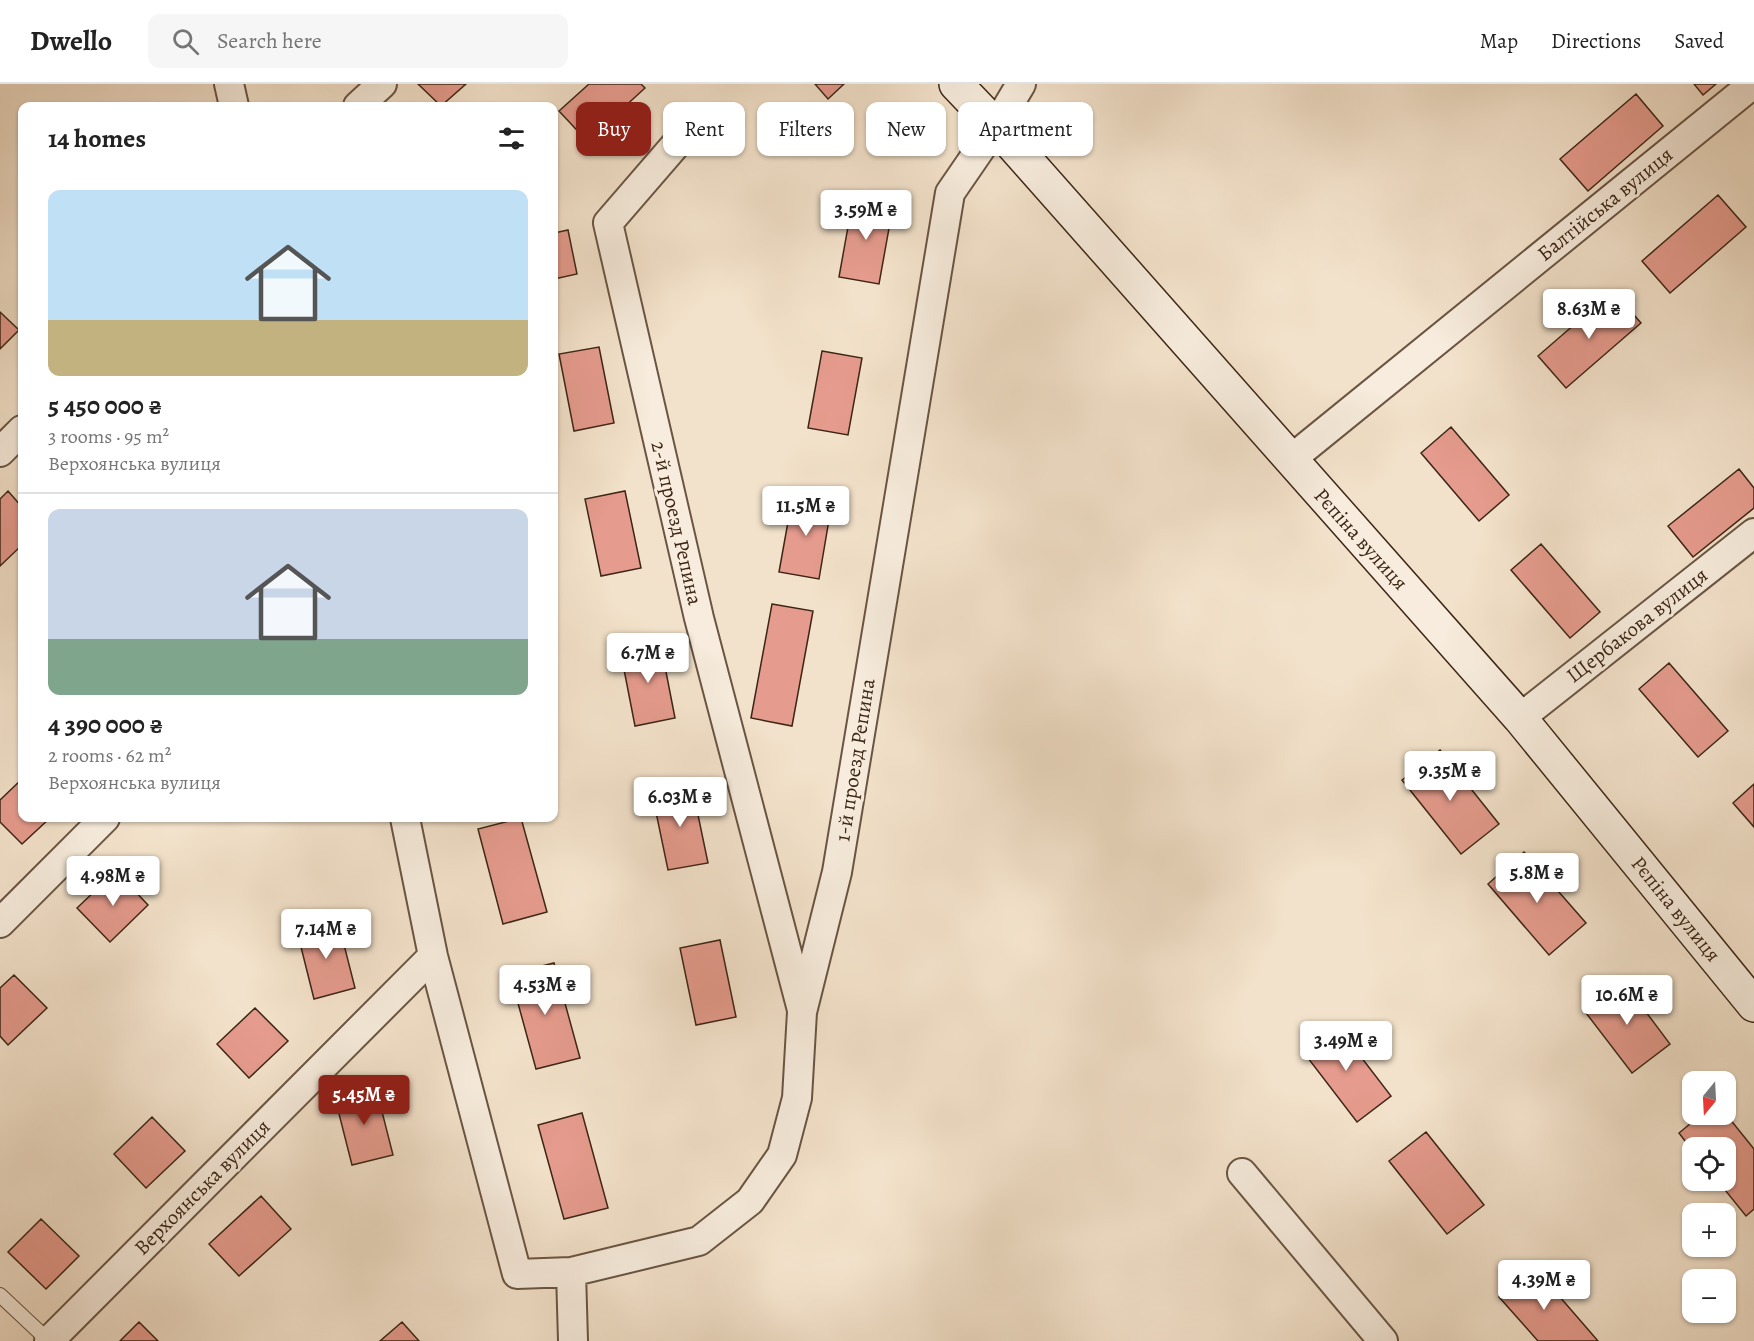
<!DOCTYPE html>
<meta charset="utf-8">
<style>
:root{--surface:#fff;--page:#f6f6f6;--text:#222;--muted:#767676;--line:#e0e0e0;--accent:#8f2418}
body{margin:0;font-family:Alegreya,serif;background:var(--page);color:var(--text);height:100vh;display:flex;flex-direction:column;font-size:22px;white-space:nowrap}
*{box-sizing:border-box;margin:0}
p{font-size:20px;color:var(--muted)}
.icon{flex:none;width:33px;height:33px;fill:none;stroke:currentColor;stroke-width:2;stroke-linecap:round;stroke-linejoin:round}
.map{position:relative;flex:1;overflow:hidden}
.panel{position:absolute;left:18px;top:18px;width:540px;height:720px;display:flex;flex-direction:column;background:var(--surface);border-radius:12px;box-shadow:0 2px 4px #0004}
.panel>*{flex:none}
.guide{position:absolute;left:576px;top:18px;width:570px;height:54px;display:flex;gap:12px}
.needle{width:39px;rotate:198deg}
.tools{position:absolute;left:1682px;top:987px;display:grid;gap:12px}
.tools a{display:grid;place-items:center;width:54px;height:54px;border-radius:12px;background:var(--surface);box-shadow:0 2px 4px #0004;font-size:30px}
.price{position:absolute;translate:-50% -51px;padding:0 14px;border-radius:6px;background:#fff;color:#222;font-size:20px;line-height:39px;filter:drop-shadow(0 2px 3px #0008)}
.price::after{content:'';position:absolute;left:50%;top:36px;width:18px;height:14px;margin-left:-9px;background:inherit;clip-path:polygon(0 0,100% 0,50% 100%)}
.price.selected{background:var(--accent);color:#fff}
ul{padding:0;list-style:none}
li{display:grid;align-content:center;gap:12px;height:318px;padding:0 30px}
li+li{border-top:2px solid var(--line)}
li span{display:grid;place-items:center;height:186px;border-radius:12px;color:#555}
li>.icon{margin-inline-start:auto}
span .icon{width:108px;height:108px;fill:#fffc;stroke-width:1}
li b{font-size:26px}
h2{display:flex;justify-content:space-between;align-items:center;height:72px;padding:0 30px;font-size:26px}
.pill{padding:0 21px;border-radius:12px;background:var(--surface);box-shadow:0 2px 4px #0004;font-size:21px;line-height:54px}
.pill.selected{background:var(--accent);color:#fff}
header{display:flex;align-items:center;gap:36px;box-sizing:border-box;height:84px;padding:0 30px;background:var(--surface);border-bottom:2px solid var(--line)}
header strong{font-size:28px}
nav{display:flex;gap:33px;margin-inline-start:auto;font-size:21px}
.search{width:420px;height:54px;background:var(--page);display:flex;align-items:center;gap:15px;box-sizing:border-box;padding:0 21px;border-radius:12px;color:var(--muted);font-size:22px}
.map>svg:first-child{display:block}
.building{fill:#e59b8d;stroke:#3d2616;stroke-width:1.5}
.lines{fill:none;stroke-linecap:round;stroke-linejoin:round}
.lane-casing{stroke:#6a5543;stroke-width:16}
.street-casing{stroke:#6a5543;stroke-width:32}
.secondary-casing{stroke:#3d2616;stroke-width:36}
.lane{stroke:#f7ecdd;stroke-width:14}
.street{stroke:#f7ecdd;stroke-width:28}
.secondary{stroke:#f7ecdd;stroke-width:33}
.labels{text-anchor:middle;stroke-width:6;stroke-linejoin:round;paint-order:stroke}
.street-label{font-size:21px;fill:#3d2616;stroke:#f7ecdd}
</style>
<header>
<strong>Dwello</strong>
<div class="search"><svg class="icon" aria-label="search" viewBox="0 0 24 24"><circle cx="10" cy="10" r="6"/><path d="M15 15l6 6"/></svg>Search here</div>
<nav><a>Map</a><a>Directions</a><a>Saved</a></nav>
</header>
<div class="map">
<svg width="1754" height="1257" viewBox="0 0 1754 1257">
<rect width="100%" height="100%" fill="#f3e2cb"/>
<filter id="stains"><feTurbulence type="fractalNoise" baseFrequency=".00333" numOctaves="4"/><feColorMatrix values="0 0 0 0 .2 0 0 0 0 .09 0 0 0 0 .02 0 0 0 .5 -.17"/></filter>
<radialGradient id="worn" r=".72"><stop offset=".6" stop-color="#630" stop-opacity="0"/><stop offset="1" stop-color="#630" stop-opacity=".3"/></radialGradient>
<path class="building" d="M 418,0 L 466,0 L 441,22 Z
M 589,0 L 641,0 L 645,4 L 587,57 L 559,27 Z
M 815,0 L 844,0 L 828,15 Z
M 1694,0 L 1716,0 L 1703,11 Z
M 1636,10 L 1663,42 L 1588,107 L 1560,75 Z
M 1718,111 L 1746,143 L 1670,209 L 1642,177 Z
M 853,115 L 893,122 L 879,200 L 839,193 Z
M 568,146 L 577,190 L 554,195 L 554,149 Z
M 1613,207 L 1641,239 L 1566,304 L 1538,272 Z
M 0,228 L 19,246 L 0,265 Z
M 599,263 L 614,339 L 574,347 L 559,270 Z
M 822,267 L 862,274 L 848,351 L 808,344 Z
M 1451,343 L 1509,411 L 1479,437 L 1421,369 Z
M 1739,385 L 1754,404 L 1754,424 L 1693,473 L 1668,442 Z
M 8,407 L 22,423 L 22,461 L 0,482 L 0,415 Z
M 625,407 L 641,484 L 601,492 L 585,415 Z
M 793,410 L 832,418 L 819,495 L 779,488 Z
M 1541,460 L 1600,528 L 1570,554 L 1511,486 Z
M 772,520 L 813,527 L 792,642 L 751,634 Z
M 660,557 L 675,634 L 635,642 L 620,565 Z
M 1669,579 L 1728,647 L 1698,673 L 1639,605 Z
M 1440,666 L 1499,740 L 1461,770 L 1402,696 Z
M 22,695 L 22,734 L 50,734 L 22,760 L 0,738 L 0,716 Z
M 1754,700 L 1754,743 L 1733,719 Z
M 692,702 L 708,779 L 668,786 L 652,709 Z
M 521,734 L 547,828 L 503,840 L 478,745 Z
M 1524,768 L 1586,839 L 1549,871 L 1488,800 Z
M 116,787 L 148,821 L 110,858 L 77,824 Z
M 338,837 L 355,904 L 314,915 L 297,847 Z
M 720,856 L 736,933 L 696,941 L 680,864 Z
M 554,879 L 580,974 L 536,985 L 510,890 Z
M 14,891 L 47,924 L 8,961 L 0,952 L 0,904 Z
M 1622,896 L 1670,960 L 1632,989 L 1583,925 Z
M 255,924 L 288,957 L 249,994 L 217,960 Z
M 1335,939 L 1391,1012 L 1357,1038 L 1301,965 Z
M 376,1004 L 393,1071 L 352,1081 L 335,1014 Z
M 582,1029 L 608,1124 L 564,1135 L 538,1041 Z
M 1725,1029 L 1754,1065 L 1754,1125 L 1746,1132 L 1717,1096 L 1725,1096 L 1725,1064 L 1692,1064 L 1692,1066 L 1679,1049 L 1702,1030 Z
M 152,1033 L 185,1067 L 146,1104 L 114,1070 Z
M 1426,1048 L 1484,1121 L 1447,1150 L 1389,1077 Z
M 261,1112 L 291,1145 L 239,1192 L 209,1160 Z
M 41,1135 L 79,1172 L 46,1205 L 8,1168 Z
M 1534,1183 L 1598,1257 L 1538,1257 L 1499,1213 Z
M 139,1238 L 158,1257 L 120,1257 Z
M 402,1238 L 419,1257 L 380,1257 Z"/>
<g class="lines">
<g class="lane-casing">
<path id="lane" d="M 0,1211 L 49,1257"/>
</g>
<g class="street-casing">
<path id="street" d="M 229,0 L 234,22
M 358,22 L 382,0
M 690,44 L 608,139 L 699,534 L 802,926
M 0,368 L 22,346
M 1290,376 L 1753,0
M 1520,634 L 1754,449
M 405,734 L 433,872 L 517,1190 L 571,1188 L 573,1257
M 0,839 L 105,734
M 1242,1089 L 1383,1257
M 571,1188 L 699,1157 L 750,1117 L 782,1071 L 797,1014 L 802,928 L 837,788 L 950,109 L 996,42 L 1021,0
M 49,1257 L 433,872"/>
</g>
<g class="secondary-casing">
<path id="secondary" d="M 956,0 L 996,42 L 1520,634 L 1754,921"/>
</g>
<use href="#lane" class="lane"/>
<use href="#street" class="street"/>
<use href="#secondary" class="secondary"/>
</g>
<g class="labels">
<g class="street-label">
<text transform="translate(1605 120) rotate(-39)" y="7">Балтійська вулиця</text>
<text transform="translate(677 439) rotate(77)" y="7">2-й проезд Репина</text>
<text transform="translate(1361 455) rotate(48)" y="7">Рєпіна вулиця</text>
<text transform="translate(1637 541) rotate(-38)" y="7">Щербакова вулиця</text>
<text transform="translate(855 676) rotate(-81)" y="7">1-й проезд Репина</text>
<text transform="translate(1676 825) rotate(51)" y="7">Рєпіна вулиця</text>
<text transform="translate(202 1103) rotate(-45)" y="7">Верхоянська вулиця</text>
</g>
</g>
<rect width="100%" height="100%" filter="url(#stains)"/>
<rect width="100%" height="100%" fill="url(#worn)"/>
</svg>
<div class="tools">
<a><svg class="needle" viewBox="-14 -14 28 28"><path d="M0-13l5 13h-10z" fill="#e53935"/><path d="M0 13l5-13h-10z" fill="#767676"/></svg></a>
<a><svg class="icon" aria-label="locate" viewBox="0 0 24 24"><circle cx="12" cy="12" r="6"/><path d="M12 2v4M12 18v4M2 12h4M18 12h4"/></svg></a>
<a>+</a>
<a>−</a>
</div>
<b class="price" style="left:866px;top:157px">3.59M ₴</b>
<b class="price" style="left:1589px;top:256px">8.63M ₴</b>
<b class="price" style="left:806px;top:453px">11.5M ₴</b>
<b class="price" style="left:648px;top:600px">6.7M ₴</b>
<b class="price" style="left:1450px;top:718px">9.35M ₴</b>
<b class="price" style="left:680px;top:744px">6.03M ₴</b>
<b class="price" style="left:1537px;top:820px">5.8M ₴</b>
<b class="price" style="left:113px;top:823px">4.98M ₴</b>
<b class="price" style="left:326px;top:876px">7.14M ₴</b>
<b class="price" style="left:545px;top:932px">4.53M ₴</b>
<b class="price" style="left:1627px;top:942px">10.6M ₴</b>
<b class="price" style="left:1346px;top:988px">3.49M ₴</b>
<b class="price selected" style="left:364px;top:1042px">5.45M ₴</b>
<b class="price" style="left:1544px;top:1227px">4.39M ₴</b>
<div class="guide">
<a class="pill selected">Buy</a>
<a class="pill">Rent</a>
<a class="pill">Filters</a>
<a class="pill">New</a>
<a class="pill">Apartment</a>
</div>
<section class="panel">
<h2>14 homes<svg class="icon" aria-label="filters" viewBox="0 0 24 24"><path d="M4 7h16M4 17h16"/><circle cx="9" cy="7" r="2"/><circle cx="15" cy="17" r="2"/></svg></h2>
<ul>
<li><span style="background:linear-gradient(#bfe0f5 70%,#c2b280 0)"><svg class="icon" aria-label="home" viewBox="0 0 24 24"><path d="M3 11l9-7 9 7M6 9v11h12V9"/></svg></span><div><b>5 450 000 ₴</b><p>3 rooms · 95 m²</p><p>Верхоянська вулиця</p></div></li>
<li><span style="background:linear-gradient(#c9d6e8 70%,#7fa58c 0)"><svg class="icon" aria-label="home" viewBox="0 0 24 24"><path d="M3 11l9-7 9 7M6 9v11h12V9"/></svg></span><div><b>4 390 000 ₴</b><p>2 rooms · 62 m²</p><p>Верхоянська вулиця</p></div></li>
</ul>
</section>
</div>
